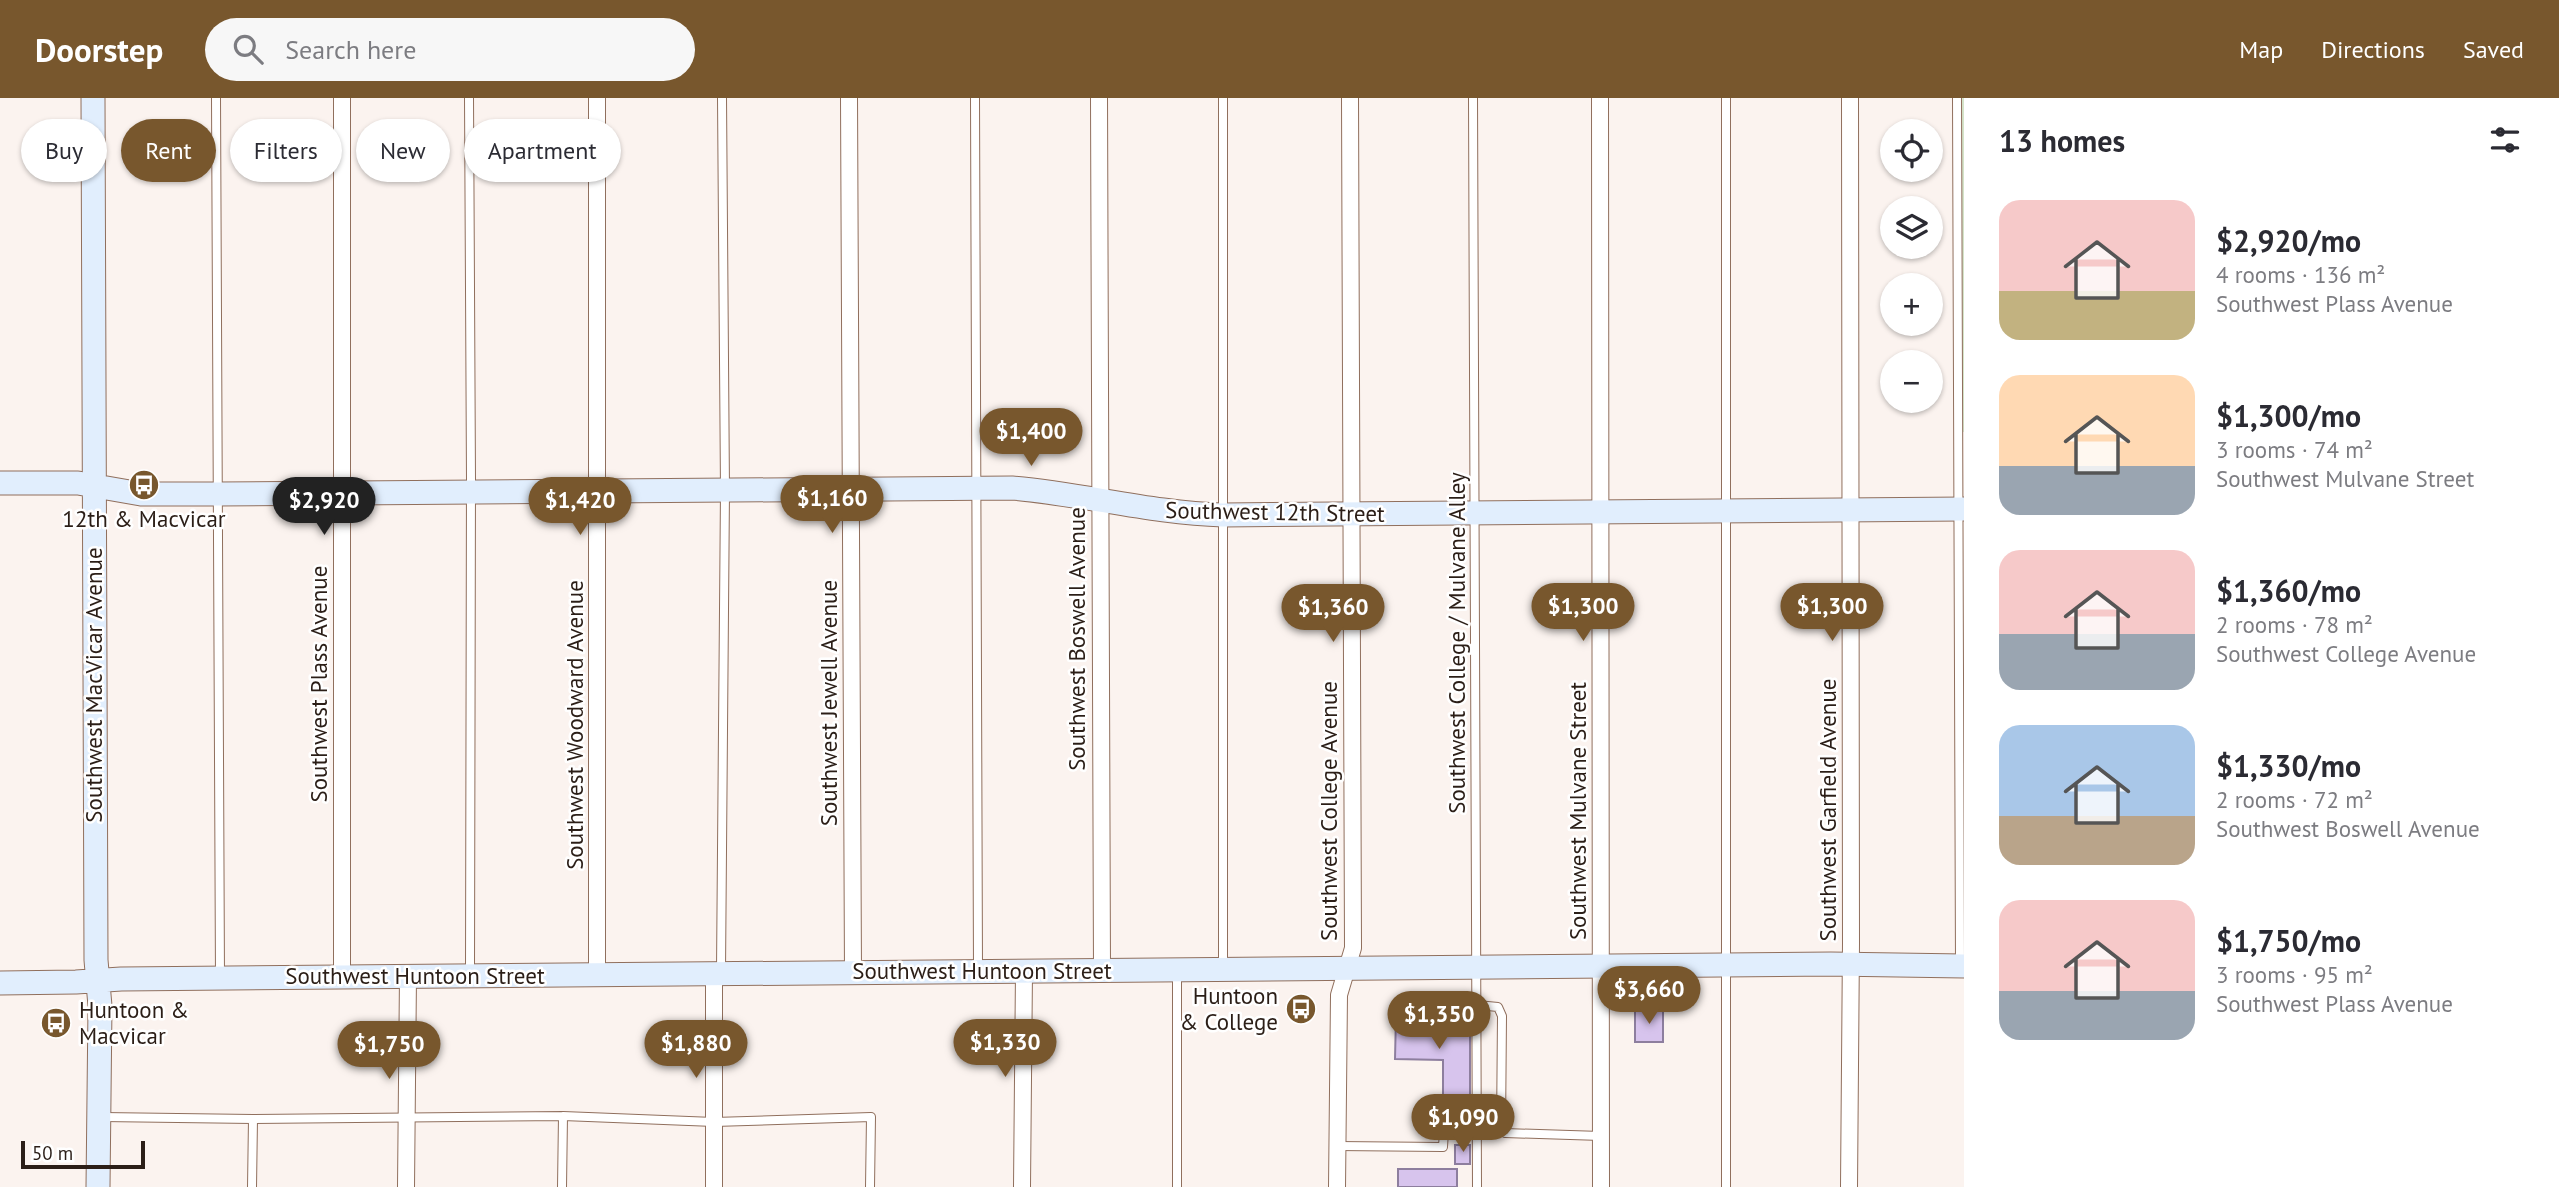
<!DOCTYPE html>
<meta charset="utf-8">
<style>
:root{--surface:#fff;--page:#f7f7f7;--text:#2b2b33;--muted:#7c7c81;--accent:#78572d}
body{margin:0;font-family:"PT Sans",sans-serif;background:var(--page);color:var(--text);height:100vh;display:flex;flex-direction:column;font-size:26px;white-space:nowrap}
*{box-sizing:border-box;margin:0}
p{font-size:23px;color:var(--muted)}
.icon{flex:none;width:38px;height:38px;fill:none;stroke:currentColor;stroke-width:2;stroke-linecap:round;stroke-linejoin:round}
.map{position:relative;flex:1;overflow:hidden}
.details{display:flex;flex-direction:column;background:var(--surface);width:595px}
.details>*{flex:none}
.top-card{position:absolute;left:21px;top:21px;width:665px;height:63px;display:flex;gap:14px}
.controls{position:absolute;left:1880px;top:21px;display:grid;gap:14px}
.controls a{display:grid;place-items:center;width:63px;height:63px;border-radius:50%;background:var(--surface);box-shadow:0 2px 5px #0004;font-size:35px}
.scale{position:absolute;left:21px;bottom:18px;width:124px;box-sizing:border-box;padding-left:7px;border:4px solid #2b1e17;border-top:0;font-size:19px;line-height:24px;white-space:nowrap;color:#2b1e17;-webkit-text-stroke:5px #fff;paint-order:stroke}
.price{position:absolute;translate:-50% -60px;padding:0 16px;border-radius:24px;background:var(--accent);color:#fff;font-size:23px;line-height:46px;filter:drop-shadow(0 2px 4px #0008)}
.price::after{content:'';position:absolute;left:50%;top:42px;width:21px;height:16px;margin-left:-10px;background:inherit;clip-path:polygon(0 0,100% 0,50% 100%)}
.price.selected{background:#222;color:#fff}
ul{padding:0;list-style:none}
li{display:flex;align-items:center;gap:21px;height:175px;padding:0 35px}
li span{display:grid;place-items:center;flex:none;width:196px;height:140px;border-radius:21px;color:#555}
li>.icon{margin-inline-start:auto}
span .icon{width:84px;height:84px;fill:#fffc;stroke-width:1}
li b{font-size:30px}
h2{display:flex;justify-content:space-between;align-items:center;height:84px;padding:0 35px;font-size:30px}
.chip{padding:0 24px;border-radius:32px;background:var(--surface);box-shadow:0 2px 5px #0004;font-size:24px;line-height:63px}
.chip.selected{background:var(--accent);color:#fff}
header{display:flex;align-items:center;gap:42px;box-sizing:border-box;height:98px;padding:0 35px;background:var(--accent);color:#fff}
header strong{font-size:33px}
nav{display:flex;gap:38px;margin-inline-start:auto;font-size:24px}
.search{width:490px;height:63px;background:var(--page);display:flex;align-items:center;gap:18px;box-sizing:border-box;padding:0 24px;border-radius:38px;color:var(--muted);font-size:26px}
main{display:flex;flex:1;min-height:0}
.map>svg:first-child{display:block}
.green{fill:#d5e4ca}
.building{fill:#d7c4ed;stroke:#8d7e9e;stroke-width:2}
.lines{fill:none;stroke-linecap:round;stroke-linejoin:round}
.lane-casing{stroke:#906f5d;stroke-width:10}
.street-casing{stroke:#906f5d;stroke-width:18}
.secondary-casing{stroke:#906f5d;stroke-width:25}
.lane{stroke:#fff;stroke-width:8}
.street{stroke:#fff;stroke-width:16}
.secondary{stroke:#e1eefd;stroke-width:23}
.labels{text-anchor:middle;stroke-width:5;stroke-linejoin:round;paint-order:stroke}
.street-label{font-size:23px;fill:#2b1e17;stroke:#fff}
.poi-label{font-size:23px;fill:#2b1e17;stroke:#fff}
</style>
<header>
<strong>Doorstep</strong>
<div class="search"><svg class="icon" aria-label="search" viewBox="0 0 24 24"><circle cx="10" cy="10" r="6"/><path d="M15 15l6 6"/></svg>Search here</div>
<nav><a>Map</a><a>Directions</a><a>Saved</a></nav>
</header>
<main>
<div class="map">
<svg width="1964" height="1089" viewBox="0 0 1964 1089">
<rect width="100%" height="100%" fill="#fbf3ef"/>
<path class="green" d="M 1959,0 L 1964,0 L 1964,334 L 1961,334 Z"/>
<path class="building" d="M 1635,913 L 1663,913 L 1663,944 L 1635,944 Z
M 1396,917 L 1470,919 L 1470,1010 L 1443,1010 L 1443,962 L 1395,961 Z
M 1455,1047 L 1470,1047 L 1470,1066 L 1455,1066 Z
M 1398,1071 L 1457,1071 L 1457,1089 L 1398,1089 Z"/>
<g class="lines">
<g class="lane-casing">
<path id="lane" d="M 216,0 L 220,879
M 469,0 L 471,381 L 470,874
M 975,0 L 978,870
M 1223,0 L 1223,869
M 1473,0 L 1477,1089
M 1726,0 L 1726,1089
M 1957,0 L 1960,865
M 721,872 L 725,392 L 722,0
M 1477,907 L 1498,909 L 1502,918 L 1501,1032 L 1505,1035 L 1601,1038
M 102,1019 L 253,1021 L 563,1018 L 714,1024 L 871,1019 L 870,1089
M 1337,1048 L 1443,1049 L 1444,1033 L 1501,1032
M 252,1089 L 253,1021
M 562,1089 L 563,1018
M 1177,1089 L 1177,875"/>
</g>
<g class="street-casing">
<path id="street" d="M 342,0 L 342,878
M 597,0 L 597,876
M 849,0 L 853,874
M 1099,0 L 1102,873
M 1600,0 L 1601,1089
M 406,1089 L 408,878
M 714,1089 L 714,875
M 1022,1089 L 1024,873
M 1337,1089 L 1339,897 L 1353,850 L 1350,0
M 1849,1089 L 1851,845 L 1850,0"/>
</g>
<g class="secondary-casing">
<path id="secondary" d="M 93,0 L 96,862 L 100,908 L 98,1089
M 0,385 L 78,385 L 141,396 L 217,396 L 1012,390 C 1083,396 1152,415 1223,417 L 1964,411
M 0,885 L 76,884 L 121,881 L 1831,866 L 1964,868"/>
</g>
<use href="#lane" class="lane"/>
<use href="#street" class="street"/>
<use href="#secondary" class="secondary"/>
</g>
<defs>
<g id="bus-disc" transform="scale(1.575)"><circle r="9.5" fill="#78572d" stroke="#fff"/><path d="M-5-6H5V4H4V6H2V4H-2V6H-4V4H-5ZM-3.5-4V0h7V-4ZM-3.5 1.2v1.5H-2V1.2ZM2 1.2v1.5H3.5V1.2Z" fill="#fff"/></g>
</defs>
<g fill-rule="evenodd">
<use href="#bus-disc" x="144" y="387"/>
<use href="#bus-disc" x="1301" y="911"/>
<use href="#bus-disc" x="56" y="925"/>
</g>
<g class="labels">
<g class="street-label">
<text transform="translate(1275 414) rotate(1)" y="8">Southwest 12th Street</text>
<text transform="translate(1077 541) rotate(-90)" y="8">Southwest Boswell Avenue</text>
<text transform="translate(1457 545) rotate(-90)" y="8">Southwest College / Mulvane Alley</text>
<text transform="translate(319 586) rotate(-90)" y="8">Southwest Plass Avenue</text>
<text transform="translate(94 587) rotate(-90)" y="8">Southwest MacVicar Avenue</text>
<text transform="translate(829 605) rotate(-90)" y="8">Southwest Jewell Avenue</text>
<text transform="translate(575 627) rotate(-90)" y="8">Southwest Woodward Avenue</text>
<text transform="translate(1828 712) rotate(-90)" y="8">Southwest Garfield Avenue</text>
<text transform="translate(1329 713) rotate(-90)" y="8">Southwest College Avenue</text>
<text transform="translate(1578 713) rotate(-90)" y="8">Southwest Mulvane Street</text>
<text x="982" y="881">Southwest Huntoon Street</text>
<text x="415" y="886">Southwest Huntoon Street</text>
</g>
<g class="poi-label">
<text x="144" y="429">12th &amp; Macvicar</text>
<text x="1278" y="906" text-anchor="end">Huntoon<tspan x="1278" dy="26">&amp; College</tspan></text>
<text x="79" y="920" text-anchor="start">Huntoon &amp;<tspan x="79" dy="26">Macvicar</tspan></text>
</g>
</g>
</svg>
<div class="controls">
<a><svg class="icon" aria-label="locate" viewBox="0 0 24 24"><circle cx="12" cy="12" r="6"/><path d="M12 2v4M12 18v4M2 12h4M18 12h4"/></svg></a>
<a><svg class="icon" aria-label="layers" viewBox="0 0 24 24"><path d="M12 4l9 5-9 5-9-5zM3 14l9 5 9-5"/></svg></a>
<a>+</a>
<a>−</a>
</div>
<div class="scale">50 m</div>
<b class="price" style="left:1031px;top:370px">$1,400</b>
<b class="price" style="left:832px;top:437px">$1,160</b>
<b class="price selected" style="left:324px;top:439px">$2,920</b>
<b class="price" style="left:580px;top:439px">$1,420</b>
<b class="price" style="left:1583px;top:545px">$1,300</b>
<b class="price" style="left:1832px;top:545px">$1,300</b>
<b class="price" style="left:1333px;top:546px">$1,360</b>
<b class="price" style="left:1649px;top:928px">$3,660</b>
<b class="price" style="left:1439px;top:953px">$1,350</b>
<b class="price" style="left:1005px;top:981px">$1,330</b>
<b class="price" style="left:696px;top:982px">$1,880</b>
<b class="price" style="left:389px;top:983px">$1,750</b>
<b class="price" style="left:1463px;top:1056px">$1,090</b>
<div class="top-card">
<a class="chip">Buy</a>
<a class="chip selected">Rent</a>
<a class="chip">Filters</a>
<a class="chip">New</a>
<a class="chip">Apartment</a>
</div>
</div>
<section class="details">
<h2>13 homes<svg class="icon" aria-label="filters" viewBox="0 0 24 24"><path d="M4 7h16M4 17h16"/><circle cx="9" cy="7" r="2"/><circle cx="15" cy="17" r="2"/></svg></h2>
<ul>
<li><span style="background:linear-gradient(#f6c9c9 65%,#c2b280 0)"><svg class="icon" aria-label="home" viewBox="0 0 24 24"><path d="M3 11l9-7 9 7M6 9v11h12V9"/></svg></span><div><b>$2,920/mo</b><p>4 rooms · 136 m²</p><p>Southwest Plass Avenue</p></div></li>
<li><span style="background:linear-gradient(#ffd9b3 65%,#9aa5b1 0)"><svg class="icon" aria-label="home" viewBox="0 0 24 24"><path d="M3 11l9-7 9 7M6 9v11h12V9"/></svg></span><div><b>$1,300/mo</b><p>3 rooms · 74 m²</p><p>Southwest Mulvane Street</p></div></li>
<li><span style="background:linear-gradient(#f6c9c9 60%,#9aa5b1 0)"><svg class="icon" aria-label="home" viewBox="0 0 24 24"><path d="M3 11l9-7 9 7M6 9v11h12V9"/></svg></span><div><b>$1,360/mo</b><p>2 rooms · 78 m²</p><p>Southwest College Avenue</p></div></li>
<li><span style="background:linear-gradient(#a9c7e8 65%,#b9a48a 0)"><svg class="icon" aria-label="home" viewBox="0 0 24 24"><path d="M3 11l9-7 9 7M6 9v11h12V9"/></svg></span><div><b>$1,330/mo</b><p>2 rooms · 72 m²</p><p>Southwest Boswell Avenue</p></div></li>
<li><span style="background:linear-gradient(#f6c9c9 65%,#9aa5b1 0)"><svg class="icon" aria-label="home" viewBox="0 0 24 24"><path d="M3 11l9-7 9 7M6 9v11h12V9"/></svg></span><div><b>$1,750/mo</b><p>3 rooms · 95 m²</p><p>Southwest Plass Avenue</p></div></li>
</ul>
</section>
</main>
